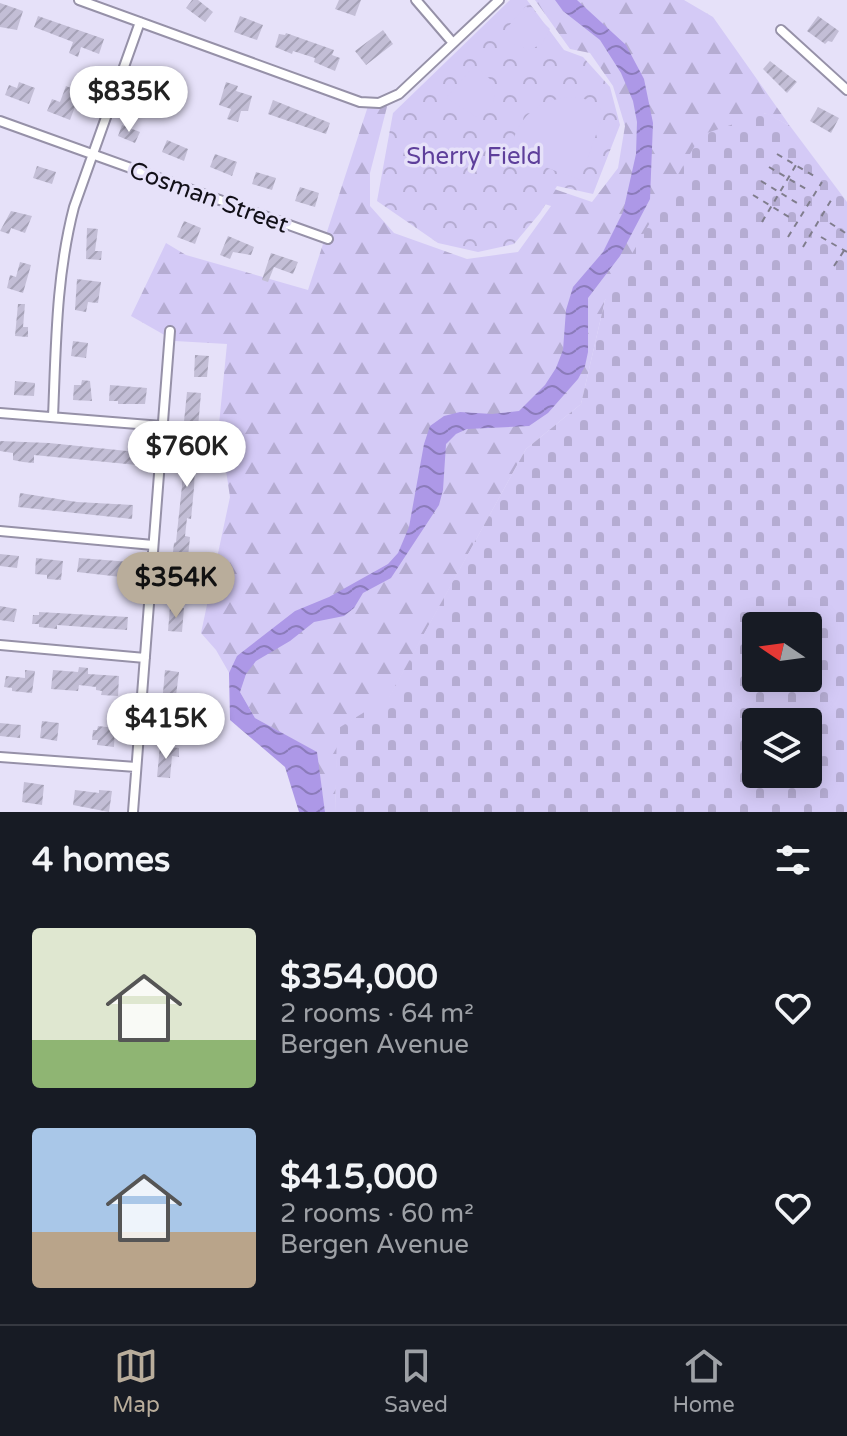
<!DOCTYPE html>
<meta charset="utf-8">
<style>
:root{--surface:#171b24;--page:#242831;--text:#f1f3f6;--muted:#9ea1a6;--line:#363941;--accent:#b9ad9b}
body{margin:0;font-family:"Varela Round",sans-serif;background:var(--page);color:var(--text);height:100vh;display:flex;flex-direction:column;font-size:30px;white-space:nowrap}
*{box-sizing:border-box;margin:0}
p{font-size:26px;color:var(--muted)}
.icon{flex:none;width:44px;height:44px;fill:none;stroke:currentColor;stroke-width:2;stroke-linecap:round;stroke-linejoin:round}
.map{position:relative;height:812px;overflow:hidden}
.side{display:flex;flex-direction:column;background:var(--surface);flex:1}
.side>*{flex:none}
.needle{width:52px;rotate:283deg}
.fabs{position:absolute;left:742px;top:612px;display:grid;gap:16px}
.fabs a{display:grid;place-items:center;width:80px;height:80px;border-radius:8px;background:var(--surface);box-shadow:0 4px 20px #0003;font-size:40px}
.price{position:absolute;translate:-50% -68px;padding:0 18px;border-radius:28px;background:#fff;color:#222;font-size:26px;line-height:52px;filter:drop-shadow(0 2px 4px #0008)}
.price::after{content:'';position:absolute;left:50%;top:48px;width:24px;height:18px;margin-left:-12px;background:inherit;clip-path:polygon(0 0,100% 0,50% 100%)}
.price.on{background:var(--accent);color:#111}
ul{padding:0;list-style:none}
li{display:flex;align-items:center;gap:24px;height:200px;padding:0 32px}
li span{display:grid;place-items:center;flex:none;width:224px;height:160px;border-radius:8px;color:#555}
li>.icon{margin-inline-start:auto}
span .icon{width:96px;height:96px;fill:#fffc;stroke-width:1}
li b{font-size:34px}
h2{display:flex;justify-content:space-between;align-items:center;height:96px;padding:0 32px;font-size:34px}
.menu{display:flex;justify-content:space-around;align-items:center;height:112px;border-top:2px solid var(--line);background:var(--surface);font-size:22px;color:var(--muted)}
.menu a{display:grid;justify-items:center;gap:4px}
.menu .on{color:var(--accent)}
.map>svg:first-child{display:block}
.forest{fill:url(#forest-firs)}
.cemetery{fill:url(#cemetery-stones);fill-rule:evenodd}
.park{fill:url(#park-crowns)}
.pitch{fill:#d4caf6}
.water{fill:url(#water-waves)}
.building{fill:url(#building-hatch)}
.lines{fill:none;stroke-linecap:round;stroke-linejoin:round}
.minor-casing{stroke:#9691a8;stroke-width:12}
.path{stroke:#807d8d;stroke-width:2;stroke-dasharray:6 6;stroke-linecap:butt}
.minor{stroke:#fff;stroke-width:8}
.labels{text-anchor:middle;stroke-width:7;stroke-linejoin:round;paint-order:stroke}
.park-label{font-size:24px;fill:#5e3f9b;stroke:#e6e1f9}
.street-label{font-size:24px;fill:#121018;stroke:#e6e1f9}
</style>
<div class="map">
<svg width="847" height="812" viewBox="0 0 847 812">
<defs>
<pattern id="forest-firs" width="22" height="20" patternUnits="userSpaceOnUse" patternTransform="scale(2)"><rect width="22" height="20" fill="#d4caf6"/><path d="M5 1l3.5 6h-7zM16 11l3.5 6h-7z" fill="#b5acd2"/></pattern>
<pattern id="cemetery-stones" width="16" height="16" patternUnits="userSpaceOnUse" patternTransform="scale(2)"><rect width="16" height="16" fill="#d4caf6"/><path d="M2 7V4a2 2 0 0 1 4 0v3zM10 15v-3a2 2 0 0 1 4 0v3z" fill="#b5acd2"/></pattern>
<pattern id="park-crowns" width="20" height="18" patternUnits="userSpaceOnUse" patternTransform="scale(2)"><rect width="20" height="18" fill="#d4caf6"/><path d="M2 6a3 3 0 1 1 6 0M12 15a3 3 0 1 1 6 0" fill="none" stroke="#b5acd2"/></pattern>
<pattern id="water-waves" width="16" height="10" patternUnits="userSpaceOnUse" patternTransform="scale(2)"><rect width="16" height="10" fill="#ad98e7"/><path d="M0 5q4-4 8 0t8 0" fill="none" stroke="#8b7bba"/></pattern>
<pattern id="building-hatch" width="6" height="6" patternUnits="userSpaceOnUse" patternTransform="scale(2)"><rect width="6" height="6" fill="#c3bed6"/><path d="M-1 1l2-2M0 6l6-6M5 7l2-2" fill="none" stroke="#a6a2b7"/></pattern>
</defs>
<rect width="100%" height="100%" fill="#e6e1f9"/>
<path class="forest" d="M 535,0 L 684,0 L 713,17 L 790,126 L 765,113 L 605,300 L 581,404 L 526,449 L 389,698 L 338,729 L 335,812 L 325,812 L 316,752 L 255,718 L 216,650 L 201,633 L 230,497 L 219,424 L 227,344 L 175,341 L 131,316 L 166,243 L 186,255 L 308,290 L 369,103 L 389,99 L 370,173 L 370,206 L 394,233 L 467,259 L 518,252 L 551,206 L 525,198 L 531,181 L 592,202 L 618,168 L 625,126 L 613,86 L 590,53 L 570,49 Z"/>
<path class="cemetery" d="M 766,113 L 790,126 L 847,202 L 847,812 L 335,812 L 337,729 L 389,697 L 526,449 L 581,404 L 605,300 L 701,135 ZM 756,626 L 808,626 L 808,678 L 756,678 ZM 756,722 L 808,722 L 808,774 L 756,774 Z"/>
<path class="park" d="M 510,0 L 527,0 L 564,50 L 583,57 L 610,87 L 620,125 L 593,194 L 557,186 L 540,213 L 514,244 L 478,252 L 438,243 L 377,201 L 393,113 Z"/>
<path class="pitch" d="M 526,6 L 550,29 L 542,44 L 529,50 L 510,43 L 505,30 Z
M 474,66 L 490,79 L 495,96 L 492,104 L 477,117 L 446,98 Z
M 574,97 L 589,100 L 604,112 L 580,180 L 510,154 C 516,117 537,99 574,97 Z"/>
<path class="water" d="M 555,0 L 577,0 L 626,45 L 644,79 L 653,123 L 650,199 L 620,256 L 588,298 L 588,352 L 585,366 L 578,379 L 548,413 L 529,426 L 467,429 L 456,434 L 446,444 L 443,490 L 439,505 L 391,578 L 363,593 L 354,608 L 344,616 L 314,622 L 290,641 L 256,661 L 246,674 L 240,692 L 255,718 L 317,752 L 325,812 L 299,812 L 285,767 L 230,720 L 229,673 L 237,656 L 295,611 L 329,597 L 388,564 L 398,553 L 409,527 L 424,444 L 430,426 L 444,416 L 460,412 L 492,414 L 519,411 L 545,385 L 556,368 L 563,350 L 566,310 L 573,287 L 603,252 L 623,212 L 636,154 L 637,122 L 633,101 L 621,73 L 600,40 L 563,11 Z"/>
<path class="building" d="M 192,0 L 198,0 L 213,12 L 205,22 L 186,8 Z
M 339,0 L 361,0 L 355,16 L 335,9 Z
M 0,3 L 23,11 L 17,30 L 0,27 Z
M 38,16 L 104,39 L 99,54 L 81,47 L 78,57 L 69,53 L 73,42 L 34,27 Z
M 240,16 L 263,25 L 257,40 L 234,32 Z
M 818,16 L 839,31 L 832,42 L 828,41 L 825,44 L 807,31 Z
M 383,30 L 393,44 L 366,65 L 355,51 Z
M 286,33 L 334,50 L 332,55 L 340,58 L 335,71 L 314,62 L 315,58 L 293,51 L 292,54 L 275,47 L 279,34 L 285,35 Z
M 770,61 L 797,82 L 787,93 L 763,69 Z
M 19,82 L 35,88 L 29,104 L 5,95 L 9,85 L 17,88 Z
M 226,82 L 238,86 L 236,91 L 252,96 L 248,111 L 241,111 L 238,122 L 227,119 L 231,109 L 219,105 Z
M 66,86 L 76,90 L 74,94 L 79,96 L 70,120 L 47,111 L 52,99 L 60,102 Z
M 273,100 L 330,123 L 326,134 L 268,114 Z
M 818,107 L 839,118 L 831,133 L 810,121 Z
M 122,125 L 140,132 L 135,143 L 118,136 Z
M 167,140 L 188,149 L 184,161 L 162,152 Z
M 215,154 L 237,162 L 232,176 L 210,167 Z
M 37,166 L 56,172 L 52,184 L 33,178 Z
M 256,172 L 276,178 L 272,190 L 252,184 Z
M 300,187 L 319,193 L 315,207 L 295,201 Z
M 11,211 L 32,216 L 25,233 L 11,228 L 9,234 L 0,231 Z
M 184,221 L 201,228 L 195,244 L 177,237 Z
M 87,228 L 98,229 L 95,251 L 102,251 L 101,260 L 86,259 Z
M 228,236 L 254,247 L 251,255 L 233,252 L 230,259 L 220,255 Z
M 271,253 L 298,262 L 293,274 L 274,267 L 268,282 L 262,280 Z
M 20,262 L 31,265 L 23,293 L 7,288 L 10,275 L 16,277 Z
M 77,279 L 101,282 L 98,303 L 88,302 L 86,312 L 75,310 Z
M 18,304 L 25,304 L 23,327 L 28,327 L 28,337 L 15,336 Z
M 73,341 L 88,343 L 86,358 L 71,356 Z
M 195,355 L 209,356 L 207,377 L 194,377 Z
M 82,380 L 90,381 L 92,401 L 73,400 L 74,385 L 81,385 Z
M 15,381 L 35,383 L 34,396 L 14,395 Z
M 110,385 L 147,388 L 145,404 L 118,404 L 118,401 L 109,401 Z
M 187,392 L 201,393 L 196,450 L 190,449 L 190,465 L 195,465 L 194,488 L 191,519 L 187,518 L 185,536 L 190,537 L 187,567 L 193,568 L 191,588 L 176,588 L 178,552 L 173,552 L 174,543 L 176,542 L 182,486 L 181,451 Z
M 0,441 L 49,443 L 137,452 L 137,465 L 34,455 L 34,463 L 23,462 L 13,460 L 13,453 L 0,451 Z
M 20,493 L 77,502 L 133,505 L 132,519 L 18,507 Z
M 0,554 L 19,556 L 17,568 L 0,566 Z
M 36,558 L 63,561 L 61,580 L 47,579 L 47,575 L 35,574 Z
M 79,558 L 131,562 L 130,578 L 77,572 Z
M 0,606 L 17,609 L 14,622 L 0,620 Z
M 170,607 L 184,608 L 182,632 L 168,631 Z
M 39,612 L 128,617 L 127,630 L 57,625 L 57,629 L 39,627 L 39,624 L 32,624 L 33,615 L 39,615 Z
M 79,667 L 88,668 L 88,674 L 119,676 L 118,696 L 101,695 L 102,691 L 96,690 L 96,687 L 79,685 L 78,691 L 51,689 L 53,670 L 78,672 Z
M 25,670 L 35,671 L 32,693 L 12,691 L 12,688 L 4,687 L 6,676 L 25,678 Z
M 165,670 L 179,672 L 174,711 L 187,712 L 186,721 L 174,721 L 173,728 L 160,727 Z
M 42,721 L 59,723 L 57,741 L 40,738 Z
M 0,723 L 21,725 L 20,738 L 0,736 Z
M 98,726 L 115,728 L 114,747 L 97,745 L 98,740 L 92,740 L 93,730 L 97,730 Z
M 160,746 L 179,748 L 179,757 L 172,756 L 170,778 L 157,777 Z
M 24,782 L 44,785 L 42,805 L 22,802 Z
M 75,790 L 99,793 L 99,790 L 112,791 L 109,812 L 73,805 Z"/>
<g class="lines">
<g class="minor-casing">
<path id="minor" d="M 79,0 L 360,102 L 379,103 L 399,94 L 499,0
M 416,0 L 453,43
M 781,30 L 847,90
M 0,121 L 328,239
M 0,413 L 162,426
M 53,417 C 56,346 56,276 74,207 L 140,22
M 0,531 L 153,545
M 0,645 L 145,658
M 0,757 L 136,767
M 133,812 L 170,331"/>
</g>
<path class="path" d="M 777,154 L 814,176
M 769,167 L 806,189
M 761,181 L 797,203
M 753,195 L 789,217
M 762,222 L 796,165
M 830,223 L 847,234
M 788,237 L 822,182
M 821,237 L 847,252
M 803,247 L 833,197
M 834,266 L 847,246"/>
<use href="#minor" class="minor"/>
</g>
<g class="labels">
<g class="park-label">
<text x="474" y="164">Sherry Field</text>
</g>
<g class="street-label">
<text transform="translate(209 197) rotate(20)" y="8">Cosman Street</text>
</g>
</g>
</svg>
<div class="fabs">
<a><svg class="needle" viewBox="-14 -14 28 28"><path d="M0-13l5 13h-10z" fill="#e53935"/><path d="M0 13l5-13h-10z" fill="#9ea1a6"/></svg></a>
<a><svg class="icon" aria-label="layers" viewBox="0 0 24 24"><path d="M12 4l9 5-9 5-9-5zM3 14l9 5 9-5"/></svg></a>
</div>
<b class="price" style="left:129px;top:134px">$835K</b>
<b class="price" style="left:187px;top:489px">$760K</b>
<b class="price on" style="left:176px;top:620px">$354K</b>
<b class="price" style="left:166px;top:761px">$415K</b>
</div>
<section class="side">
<h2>4 homes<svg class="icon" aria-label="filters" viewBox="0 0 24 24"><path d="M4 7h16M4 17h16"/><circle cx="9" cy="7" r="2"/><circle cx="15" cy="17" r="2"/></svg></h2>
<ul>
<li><span style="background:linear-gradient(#dfe7d0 70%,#8fb573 0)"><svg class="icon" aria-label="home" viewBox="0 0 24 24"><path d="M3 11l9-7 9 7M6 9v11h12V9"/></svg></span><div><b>$354,000</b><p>2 rooms · 64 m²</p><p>Bergen Avenue</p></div><svg class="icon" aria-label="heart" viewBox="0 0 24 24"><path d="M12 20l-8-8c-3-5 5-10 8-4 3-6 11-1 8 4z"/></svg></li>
<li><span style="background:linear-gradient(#a9c7e8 65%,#b9a48a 0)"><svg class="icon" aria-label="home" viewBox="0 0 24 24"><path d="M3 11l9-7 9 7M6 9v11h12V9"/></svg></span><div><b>$415,000</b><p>2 rooms · 60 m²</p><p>Bergen Avenue</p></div><svg class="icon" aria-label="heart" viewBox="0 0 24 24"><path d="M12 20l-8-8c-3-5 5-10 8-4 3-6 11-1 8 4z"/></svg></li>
</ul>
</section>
<nav class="menu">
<a class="on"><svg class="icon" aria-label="map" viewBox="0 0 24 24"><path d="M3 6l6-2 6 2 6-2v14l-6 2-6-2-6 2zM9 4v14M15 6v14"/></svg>Map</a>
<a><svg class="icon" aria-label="saved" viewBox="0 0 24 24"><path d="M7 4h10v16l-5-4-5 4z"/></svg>Saved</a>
<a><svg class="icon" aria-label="home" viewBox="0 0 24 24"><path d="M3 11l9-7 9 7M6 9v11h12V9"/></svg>Home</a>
</nav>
